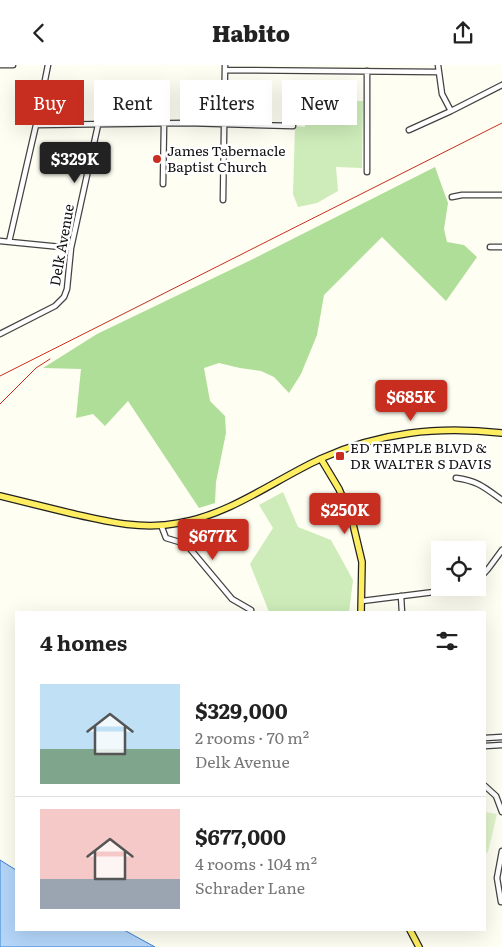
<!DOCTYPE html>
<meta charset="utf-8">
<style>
:root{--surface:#fff;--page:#f6f6f6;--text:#222;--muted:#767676;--line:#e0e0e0;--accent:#c82e1f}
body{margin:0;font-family:Literata,serif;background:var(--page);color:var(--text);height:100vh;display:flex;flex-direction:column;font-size:19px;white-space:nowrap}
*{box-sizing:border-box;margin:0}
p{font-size:16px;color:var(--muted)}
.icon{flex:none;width:28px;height:28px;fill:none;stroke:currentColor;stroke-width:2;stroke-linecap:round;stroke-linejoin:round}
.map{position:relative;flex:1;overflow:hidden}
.sheet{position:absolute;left:15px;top:546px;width:471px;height:320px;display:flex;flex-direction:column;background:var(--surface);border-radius:0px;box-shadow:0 5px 20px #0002}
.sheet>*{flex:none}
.guide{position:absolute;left:15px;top:15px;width:472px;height:45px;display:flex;gap:10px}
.controls{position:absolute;left:431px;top:476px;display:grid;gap:10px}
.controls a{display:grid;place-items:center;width:55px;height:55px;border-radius:0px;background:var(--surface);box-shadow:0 5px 20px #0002;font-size:25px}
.price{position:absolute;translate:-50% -42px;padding:0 11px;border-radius:5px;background:var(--accent);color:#fff;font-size:16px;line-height:32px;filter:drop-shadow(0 1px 2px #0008)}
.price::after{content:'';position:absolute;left:50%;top:30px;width:15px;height:11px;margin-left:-8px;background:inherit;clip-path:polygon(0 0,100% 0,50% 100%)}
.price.on{background:#222;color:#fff}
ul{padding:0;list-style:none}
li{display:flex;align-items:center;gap:15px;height:125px;padding:0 25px}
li+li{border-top:1px solid var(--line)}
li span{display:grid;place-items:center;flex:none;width:140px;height:100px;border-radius:0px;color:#555}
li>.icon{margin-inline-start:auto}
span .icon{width:60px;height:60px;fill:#fffc;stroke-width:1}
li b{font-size:21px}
h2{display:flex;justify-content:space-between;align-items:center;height:60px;padding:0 25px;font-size:21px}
.tag{padding:0 18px;border-radius:0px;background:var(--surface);box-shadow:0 5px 20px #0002;font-size:18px;line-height:45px}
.tag.on{background:var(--accent);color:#fff}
header{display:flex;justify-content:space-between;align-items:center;height:65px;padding:0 25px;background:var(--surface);font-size:22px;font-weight:800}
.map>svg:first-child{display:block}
.green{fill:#cdecb9}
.forest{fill:#aede97}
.pitch{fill:#e0f3cb}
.water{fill:#b4d6f9;stroke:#3780d4}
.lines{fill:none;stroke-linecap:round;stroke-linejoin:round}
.minor-casing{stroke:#434343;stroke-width:7}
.major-casing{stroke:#212121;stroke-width:8}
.minor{stroke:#fff;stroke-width:4.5}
.major{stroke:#ffee62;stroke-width:5.5}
.rail{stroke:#c82e1f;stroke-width:1}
.poi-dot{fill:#c82e1f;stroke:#fff;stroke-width:2}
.labels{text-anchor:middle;stroke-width:5;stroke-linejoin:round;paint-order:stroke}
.poi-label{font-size:14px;fill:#101010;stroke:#fff;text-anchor:start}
.street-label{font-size:14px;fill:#101010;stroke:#fff}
</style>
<header><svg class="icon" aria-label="back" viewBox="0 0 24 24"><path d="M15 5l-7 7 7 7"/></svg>Habito<svg class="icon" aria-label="share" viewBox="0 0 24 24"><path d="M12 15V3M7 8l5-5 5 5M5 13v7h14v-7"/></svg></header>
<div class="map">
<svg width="502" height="882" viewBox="0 0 502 882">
<rect width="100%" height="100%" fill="#fffef2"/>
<path class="green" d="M 305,35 L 363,36 L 362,103 L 336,102 L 338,126 L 317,138 L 298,142 L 293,129 L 295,61 L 305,62 Z
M 283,427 L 298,462 L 331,475 L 353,515 L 349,547 L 269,547 L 250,499 L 273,463 L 259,440 Z"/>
<path class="forest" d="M 435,102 L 448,138 L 444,164 L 447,177 L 464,180 L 477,192 L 446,236 L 382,172 L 324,230 L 317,270 L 301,309 L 289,328 L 274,312 L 261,306 L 240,303 L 219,298 L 204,303 L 210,336 L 225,351 L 226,368 L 216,417 L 215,438 L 199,443 L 128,336 L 105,361 L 93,349 L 76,353 L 81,304 L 43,303 L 97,269 L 251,195 Z"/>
<path class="pitch" d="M 485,747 L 497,749 L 488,787 L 485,789 Z"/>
<path class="water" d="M 0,795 L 16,805 L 16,865 L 124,865 L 155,882 L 0,882 Z"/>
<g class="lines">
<g class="minor-casing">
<path id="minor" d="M 0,0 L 13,0
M 438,0 L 442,29 L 451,46
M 225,5 L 438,7
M 367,6 L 367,107
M 36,60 L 187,58 L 293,61
M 409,65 L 451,46 L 502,20
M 163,119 L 164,59
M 452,132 L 462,130 L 502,130
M 223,135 L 225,0
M 0,176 L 71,183
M 9,177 L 36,60 L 48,0
M 490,182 L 502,182
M 0,269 L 55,241 L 64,232 L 67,224 L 71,183 L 98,60
M 456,413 C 478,416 484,422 502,435
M 161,460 L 166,473 L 186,479 L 232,534 L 251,545
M 478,515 L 488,504 L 502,485
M 401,531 L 402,548
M 362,536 L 442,526 L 461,522
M 485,673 L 502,672
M 485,681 L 502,680
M 485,721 L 496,731 L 502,747
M 501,837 L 497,813 L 502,786"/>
</g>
<g class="major-casing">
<path id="major" d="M 321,394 L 339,424 L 352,455 L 362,497 L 361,548
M 0,431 C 25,437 49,443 74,449 C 109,457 143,465 179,458 C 231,449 273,416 320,394 C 380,367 437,361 502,368
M 410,865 L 419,882"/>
</g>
<use href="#minor" class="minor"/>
<use href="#major" class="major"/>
<path class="rail" d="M 0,311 L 502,58
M 0,339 L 36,303 L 50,294"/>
</g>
<g class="poi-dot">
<circle cx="157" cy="94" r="5"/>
<rect x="335" y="386" width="10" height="10" rx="2.5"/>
</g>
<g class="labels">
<g class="poi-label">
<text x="167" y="91">James Tabernacle<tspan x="167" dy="16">Baptist Church</tspan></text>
<text x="350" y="388">ED TEMPLE BLVD &amp;<tspan x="350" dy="16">DR WALTER S DAVIS</tspan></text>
</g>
<g class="street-label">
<text transform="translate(62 180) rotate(-80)" y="5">Delk Avenue</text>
</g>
</g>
</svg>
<div class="controls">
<a><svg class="icon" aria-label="locate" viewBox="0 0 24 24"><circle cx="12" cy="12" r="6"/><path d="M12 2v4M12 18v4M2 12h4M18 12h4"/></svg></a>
</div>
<b class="price on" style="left:75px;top:119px">$329K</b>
<b class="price" style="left:411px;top:357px">$685K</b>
<b class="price" style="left:345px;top:470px">$250K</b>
<b class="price" style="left:213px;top:496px">$677K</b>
<div class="guide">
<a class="tag on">Buy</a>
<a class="tag">Rent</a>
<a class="tag">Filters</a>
<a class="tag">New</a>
</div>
<section class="sheet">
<h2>4 homes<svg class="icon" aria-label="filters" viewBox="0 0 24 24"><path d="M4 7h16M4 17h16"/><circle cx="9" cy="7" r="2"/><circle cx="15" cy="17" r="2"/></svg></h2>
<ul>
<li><span style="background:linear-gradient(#bfe0f5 65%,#7fa58c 0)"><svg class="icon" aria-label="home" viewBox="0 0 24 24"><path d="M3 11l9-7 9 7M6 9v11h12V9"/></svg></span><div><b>$329,000</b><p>2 rooms · 70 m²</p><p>Delk Avenue</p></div></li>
<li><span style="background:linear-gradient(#f6c9c9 70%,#9aa5b1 0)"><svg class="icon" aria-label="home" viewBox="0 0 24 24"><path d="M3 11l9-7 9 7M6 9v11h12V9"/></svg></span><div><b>$677,000</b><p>4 rooms · 104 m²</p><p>Schrader Lane</p></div></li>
</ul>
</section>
</div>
